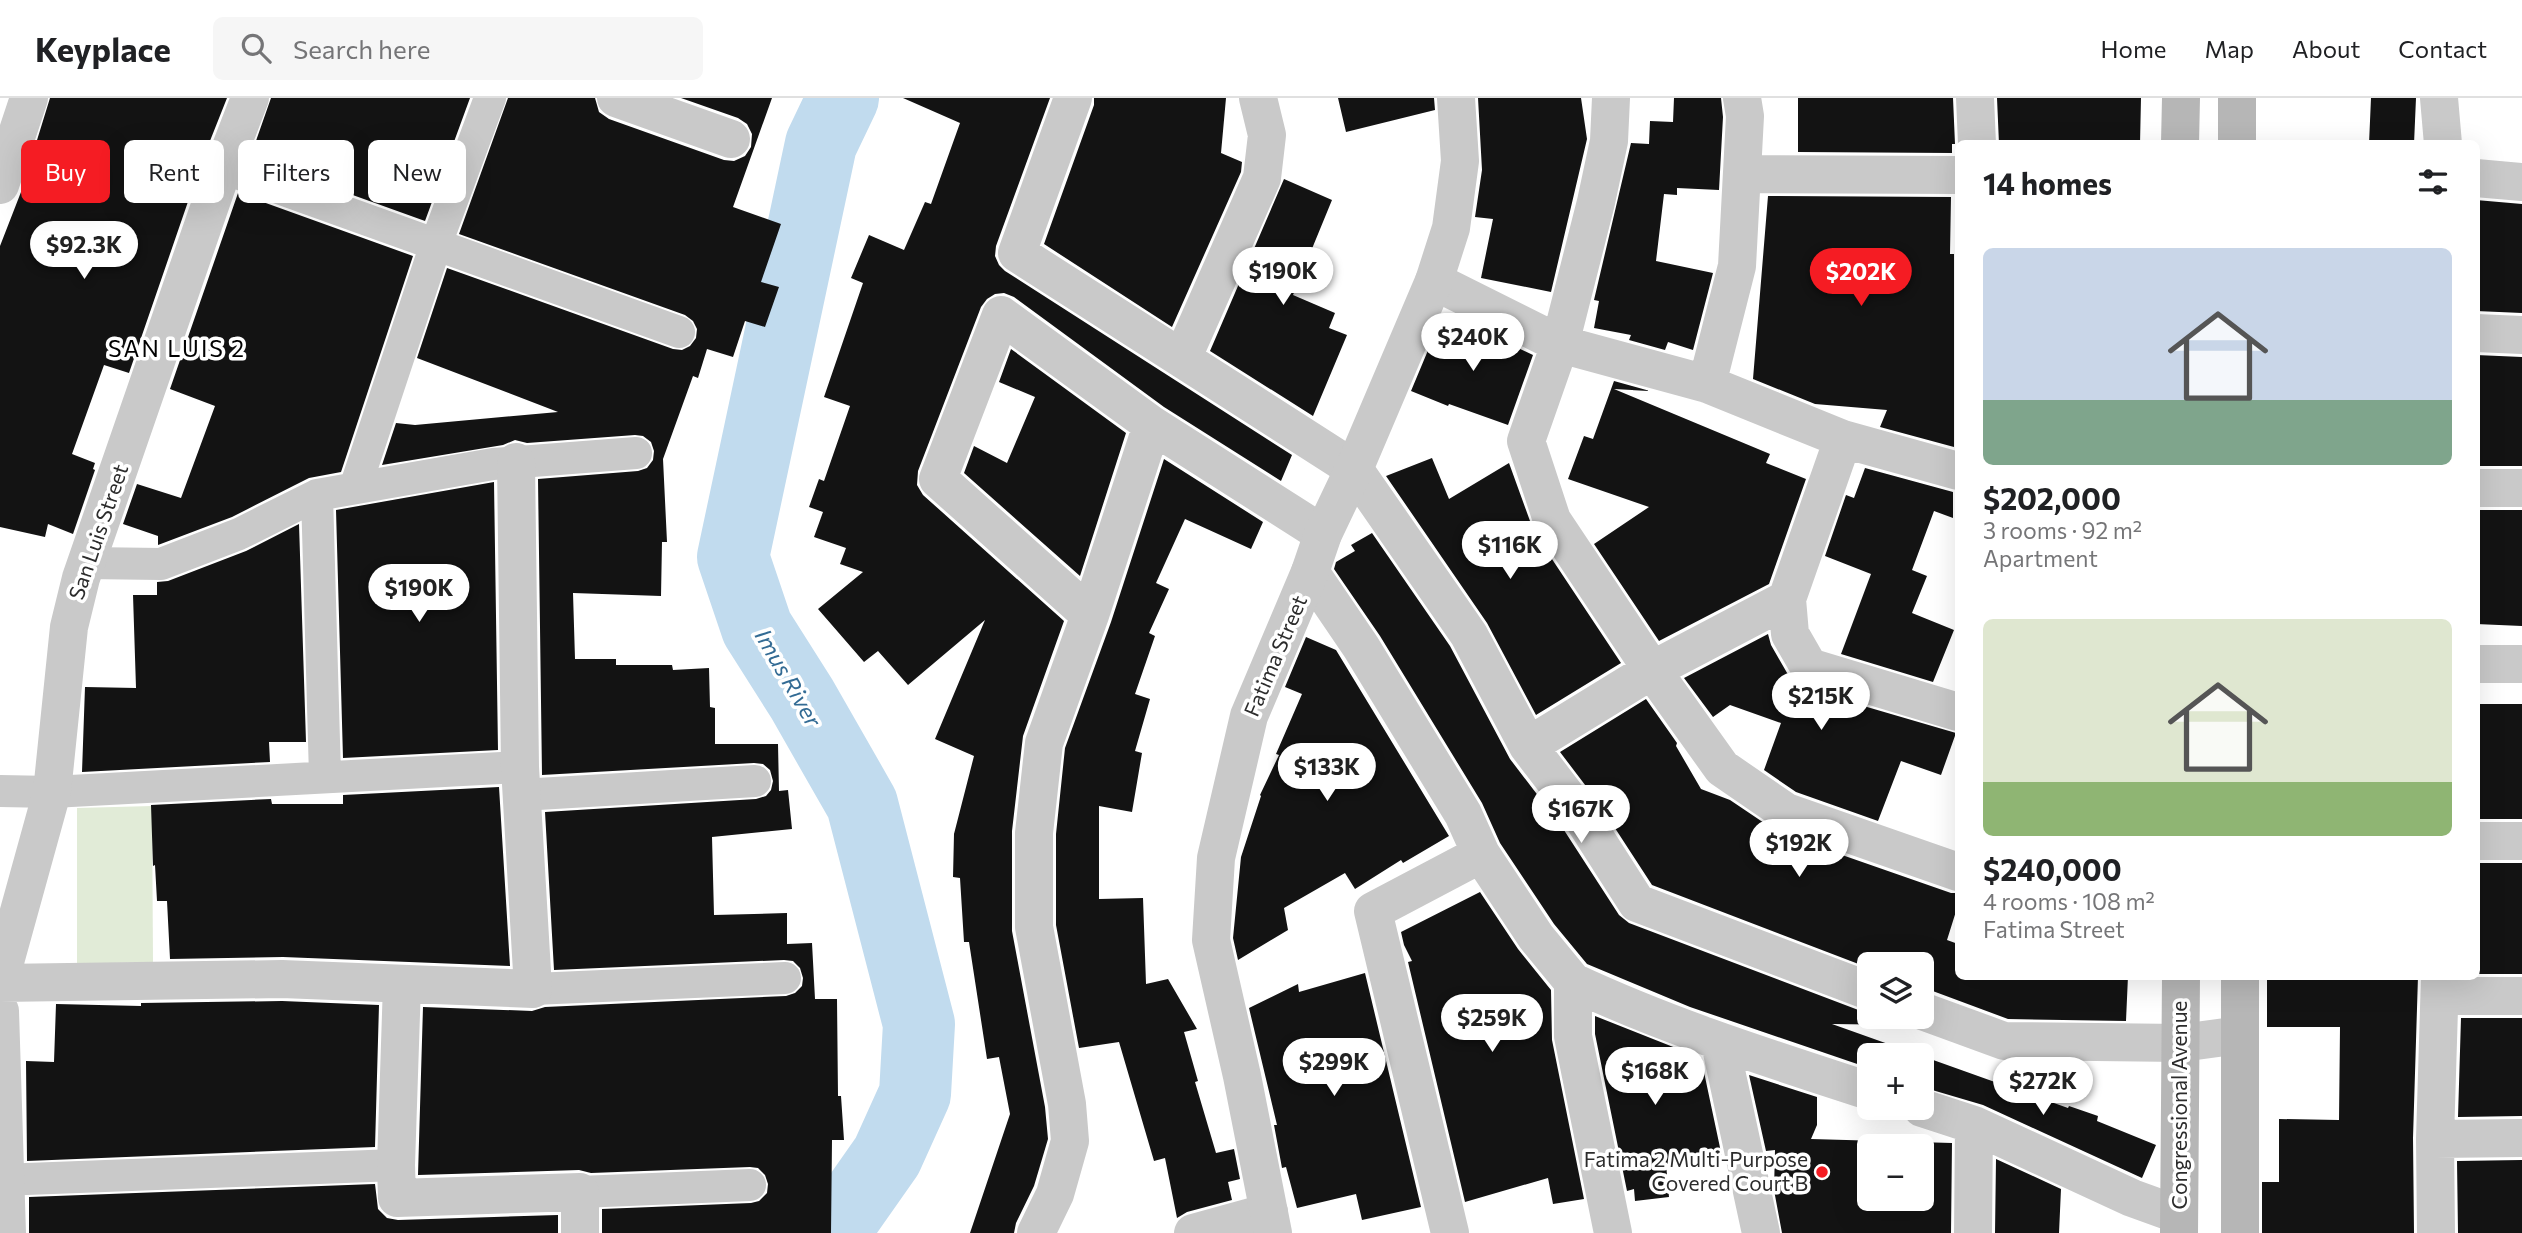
<!DOCTYPE html>
<meta charset="utf-8">
<style>
:root{--surface:#fff;--page:#f6f6f6;--text:#202124;--muted:#757577;--line:#e0e0e0;--accent:#f51c23}
body{margin:0;font-family:Commissioner,sans-serif;background:var(--page);color:var(--text);height:100vh;display:flex;flex-direction:column;font-size:26px;white-space:nowrap}
*{box-sizing:border-box;margin:0}
p{font-size:23px;color:var(--muted)}
.icon{flex:none;width:38px;height:38px;fill:none;stroke:currentColor;stroke-width:2;stroke-linecap:round;stroke-linejoin:round}
.map{position:relative;flex:1;overflow:hidden}
.drawer{position:absolute;left:1955px;top:42px;width:525px;height:840px;display:flex;flex-direction:column;background:var(--surface);border-radius:10px;box-shadow:0 7px 28px #0002}
.drawer>*{flex:none}
.banner{position:absolute;left:21px;top:42px;width:665px;height:63px;display:flex;gap:14px}
.fabs{position:absolute;left:1857px;top:854px;display:grid;gap:14px}
.fabs a{display:grid;place-items:center;width:77px;height:77px;border-radius:10px;background:var(--surface);box-shadow:0 7px 28px #0002;font-size:35px}
.price{position:absolute;translate:-50% -60px;padding:0 16px;border-radius:24px;background:#fff;color:#222;font-size:23px;line-height:46px;filter:drop-shadow(0 2px 4px #0008)}
.price::after{content:'';position:absolute;left:50%;top:42px;width:21px;height:16px;margin-left:-10px;background:inherit;clip-path:polygon(0 0,100% 0,50% 100%)}
.price.current{background:var(--accent);color:#fff}
ul{padding:0;list-style:none}
li{display:grid;align-content:center;gap:14px;height:371px;padding:0 28px}
li span{display:grid;place-items:center;height:217px;border-radius:10px;color:#555}
li>.icon{margin-inline-start:auto}
span .icon{width:126px;height:126px;fill:#fffc;stroke-width:1}
li b{font-size:30px}
h2{display:flex;justify-content:space-between;align-items:center;height:84px;padding:0 28px;font-size:30px}
.tag{padding:0 24px;border-radius:10px;background:var(--surface);box-shadow:0 7px 28px #0002;font-size:24px;line-height:63px}
.tag.current{background:var(--accent);color:#fff}
header{display:flex;align-items:center;gap:42px;box-sizing:border-box;height:98px;padding:0 35px;background:var(--surface);border-bottom:2px solid var(--line)}
header strong{font-size:33px}
nav{display:flex;gap:38px;margin-inline-start:auto;font-size:24px}
.search{width:490px;height:63px;background:var(--page);display:flex;align-items:center;gap:18px;box-sizing:border-box;padding:0 24px;border-radius:10px;color:var(--muted);font-size:26px}
.map>svg:first-child{display:block}
.green{fill:#e1ebd7}
.lines{fill:none;stroke-linecap:round;stroke-linejoin:round}
.river{stroke:#c1dbee;stroke-width:72}
.building{fill:#131313;fill-rule:evenodd}
.pedestrian{stroke:#c9c9c9;stroke-width:32}
.minor{stroke:#c9c9c9;stroke-width:38}
.tertiary{stroke:#c9c9c9;stroke-width:38}
.secondary{stroke:#b6b6b6;stroke-width:38}
.poi-dot{fill:#f51c23;stroke:#fff;stroke-width:2.5}
.labels{text-anchor:middle;stroke-width:7;stroke-linejoin:round;paint-order:stroke}
.street-label{font-size:21px;fill:#2c2c2c;stroke:#fff}
.poi-label{font-size:21px;fill:#2c2c2c;stroke:#fff;text-anchor:end}
.neighbourhood-label{font-size:23px;letter-spacing:2px;fill:#000;stroke:#fff}
.water-label{font-size:23px;font-style:italic;fill:#336b94;stroke:#fff}
</style>
<header>
<strong>Keyplace</strong>
<div class="search"><svg class="icon" aria-label="search" viewBox="0 0 24 24"><circle cx="10" cy="10" r="6"/><path d="M15 15l6 6"/></svg>Search here</div>
<nav><a>Home</a><a>Map</a><a>About</a><a>Contact</a></nav>
</header>
<div class="map">
<svg width="2522" height="1135" viewBox="0 0 2522 1135">
<rect width="100%" height="100%" fill="#fff"/>
<path class="green" d="M 152,708 L 153,864 L 77,866 L 77,710 Z"/>
<g class="lines">
<path class="river" d="M 833,1135 L 887,1058 L 915,996 L 919,926 L 862,706 L 802,601 L 757,530 L 733,459 L 821,46 L 843,0"/>
</g>
<path class="building" d="M 50,0 L 227,0 L 202,63 L 129,275 L 104,267 L 72,356 L 95,365 L 93,371 L 95,372 L 73,436 L 48,426 L 45,439 L 0,429 L 0,148 L 21,94 Z
M 271,0 L 470,0 L 425,123 L 250,60 Z
M 508,0 L 595,0 L 599,14 L 609,21 L 724,62 L 734,63 L 745,58 L 751,49 L 752,36 L 747,26 L 738,20 L 681,0 L 772,0 L 733,109 L 781,126 L 761,184 L 779,189 L 765,229 L 745,223 L 733,259 L 707,251 L 698,280 L 693,278 L 663,361 L 667,444 L 662,444 L 661,498 L 573,495 L 575,561 L 616,561 L 616,567 L 672,567 L 673,572 L 709,570 L 710,609 L 715,610 L 715,646 L 778,646 L 779,693 L 788,692 L 792,731 L 712,739 L 714,817 L 787,815 L 787,846 L 812,845 L 815,901 L 837,901 L 838,998 L 841,998 L 844,1042 L 832,1042 L 831,1135 L 602,1135 L 602,1111 L 751,1105 L 759,1103 L 767,1095 L 768,1086 L 765,1077 L 758,1070 L 750,1069 L 591,1075 L 579,1072 L 418,1077 L 423,909 L 532,913 L 545,909 L 786,898 L 795,895 L 802,888 L 803,880 L 800,870 L 793,863 L 784,862 L 554,872 L 545,714 L 756,701 L 766,698 L 771,692 L 773,683 L 770,672 L 763,666 L 754,665 L 542,677 L 538,381 L 638,373 L 647,370 L 653,362 L 654,353 L 651,344 L 643,338 L 635,337 L 527,345 L 515,342 L 503,347 L 382,367 L 396,325 L 415,327 L 558,314 L 417,260 L 447,170 L 673,251 L 682,252 L 690,248 L 696,240 L 697,231 L 693,223 L 685,217 L 459,136 Z
M 903,0 L 1050,0 L 996,148 L 995,158 L 999,167 L 1005,173 L 1292,357 L 1281,383 L 1164,309 L 1014,199 L 1004,195 L 995,196 L 987,201 L 981,209 L 918,373 L 917,387 L 923,397 L 1064,523 L 1023,638 L 1012,733 L 1012,833 L 1045,1009 L 1048,1041 L 1034,1088 L 1016,1125 L 1014,1135 L 970,1135 L 1010,1016 L 999,959 L 987,961 L 969,844 L 964,844 L 960,780 L 953,779 L 954,736 L 974,658 L 935,641 L 985,522 L 908,587 L 878,553 L 864,564 L 818,511 L 863,474 L 840,466 L 846,450 L 814,439 L 823,414 L 809,409 L 819,381 L 824,383 L 850,308 L 824,299 L 863,185 L 851,180 L 869,137 L 904,152 L 925,104 L 931,106 L 960,25 Z
M 1094,0 L 1226,0 L 1221,55 L 1242,64 L 1241,74 L 1172,229 L 1044,146 L 1094,7 Z
M 1338,0 L 1434,0 L 1435,12 L 1346,34 Z
M 1478,0 L 1581,0 L 1587,41 L 1551,194 L 1481,180 L 1493,121 L 1475,119 L 1482,72 Z
M 1674,0 L 1721,0 L 1723,19 L 1719,92 L 1677,90 L 1677,97 L 1664,96 L 1656,163 L 1713,175 L 1693,252 L 1668,244 L 1665,252 L 1629,242 L 1631,237 L 1594,230 L 1599,203 L 1594,202 L 1631,45 L 1649,46 L 1650,23 L 1673,24 Z
M 1798,0 L 1953,0 L 1955,46 L 1952,46 L 1952,55 L 1798,54 Z
M 1997,0 L 2141,0 L 2140,46 L 1999,46 Z
M 2371,0 L 2416,0 L 2414,46 L 2369,46 Z
M 1284,81 L 1332,102 L 1293,197 L 1335,215 L 1329,230 L 1347,237 L 1313,318 L 1210,253 Z
M 238,95 L 413,158 L 341,374 L 309,380 L 232,419 L 158,447 L 158,438 L 123,426 L 137,386 L 181,400 L 215,308 L 170,291 Z
M 1768,98 L 1951,99 L 1950,156 L 1954,156 L 1954,349 L 1880,329 L 1887,312 L 1815,306 L 1753,281 Z
M 2476,102 L 2522,106 L 2522,215 L 2476,213 Z
M 1439,226 L 1469,239 L 1472,228 L 1533,257 L 1508,327 L 1449,306 L 1448,308 L 1411,293 Z
M 1011,251 L 1126,335 L 1080,478 L 964,375 L 974,348 L 1007,365 L 1035,299 L 999,284 Z
M 2476,257 L 2522,259 L 2522,368 L 2476,368 Z
M 1614,283 L 1650,293 L 1614,291 L 1770,356 L 1766,365 L 1806,381 L 1769,486 L 1659,543 L 1594,446 L 1649,409 L 1568,381 L 1584,338 L 1593,341 Z
M 1432,360 L 1449,401 L 1509,365 L 1534,434 L 1621,565 L 1536,617 L 1487,525 L 1386,378 Z
M 1164,361 L 1263,424 L 1251,451 L 1185,421 L 1156,485 L 1169,491 L 1149,535 L 1155,538 L 1135,596 L 1150,601 L 1135,653 L 1142,655 L 1132,714 L 1099,708 L 1099,801 L 1143,800 L 1146,886 L 1168,881 L 1197,931 L 1184,934 L 1198,983 L 1195,984 L 1216,1055 L 1234,1051 L 1240,1081 L 1228,1084 L 1232,1102 L 1187,1114 L 1177,1120 L 1165,1060 L 1154,1063 L 1119,944 L 1079,950 L 1056,827 L 1056,736 L 1065,650 L 1111,524 Z
M 1865,370 L 1953,394 L 1953,420 L 1934,413 L 1912,472 L 1927,478 L 1912,515 L 1954,532 L 1933,584 L 1841,556 L 1871,476 L 1825,458 L 1846,397 L 1854,400 Z
M 494,384 L 498,652 L 343,660 L 336,412 Z
M 2476,412 L 2522,412 L 2522,528 L 2476,526 Z
M 299,426 L 306,644 L 269,644 L 270,664 L 82,674 L 85,589 L 136,590 L 133,497 L 157,497 L 157,484 L 168,483 L 246,453 Z
M 1372,435 L 1450,548 L 1510,661 L 1562,729 L 1619,817 L 1629,825 L 1861,913 L 1869,914 L 1869,919 L 1901,919 L 1906,927 L 1832,926 L 1919,957 L 1869,957 L 1869,970 L 1690,909 L 1587,866 L 1554,826 L 1500,745 L 1482,705 L 1380,538 L 1334,471 L 1336,464 L 1355,453 L 1351,447 Z
M 1768,536 L 1771,547 L 1790,580 L 1802,589 L 1823,596 L 1826,600 L 1826,597 L 1956,635 L 1941,677 L 1901,663 L 1878,723 L 1796,694 L 1764,672 L 1781,625 L 1730,607 L 1713,619 L 1684,580 Z
M 1306,539 L 1336,552 L 1449,738 L 1403,765 L 1401,762 L 1355,791 L 1345,775 L 1284,810 L 1288,832 L 1238,862 L 1233,840 L 1241,759 L 1261,698 L 1260,697 L 1279,657 L 1276,656 L 1302,596 L 1285,589 Z
M 1646,601 L 1677,645 L 1676,648 L 1701,691 L 1730,702 L 1779,735 L 1951,795 L 1958,795 L 1958,807 L 1947,842 L 1958,846 L 1958,878 L 2128,878 L 2126,923 L 2008,921 L 1930,892 L 1922,892 L 1922,866 L 1869,866 L 1869,870 L 1652,787 L 1598,704 L 1560,654 Z
M 2476,606 L 2522,606 L 2522,721 L 2476,721 Z
M 499,689 L 510,868 L 283,859 L 170,861 L 167,803 L 157,803 L 155,767 L 153,768 L 151,707 L 271,701 L 272,706 L 343,706 L 343,697 Z
M 2476,765 L 2522,765 L 2522,876 L 2477,876 Z
M 1480,794 L 1518,851 L 1551,892 L 1552,942 L 1584,1101 L 1553,1106 L 1548,1080 L 1465,1104 L 1408,864 L 1412,863 L 1404,847 L 1401,834 Z
M 1365,875 L 1421,1109 L 1362,1122 L 1356,1096 L 1297,1110 L 1286,1069 L 1282,1070 L 1274,1027 L 1277,1027 L 1249,910 L 1298,886 L 1299,894 Z
M 2267,878 L 2418,878 L 2413,1040 L 2414,1135 L 2262,1135 L 2262,1084 L 2279,1084 L 2279,1021 L 2339,1022 L 2340,929 L 2267,929 Z
M 282,903 L 379,907 L 375,1049 L 27,1063 L 26,963 L 54,964 L 56,906 L 141,908 L 141,905 Z
M 1595,918 L 1701,960 L 1722,1059 L 1666,1066 L 1669,1099 L 1635,1103 L 1634,1091 L 1627,1093 L 1595,936 Z
M 2461,920 L 2522,920 L 2522,1018 L 2458,1019 Z
M 1922,958 L 2068,1010 L 2069,1008 L 2098,1018 L 2097,1023 L 2156,1047 L 2142,1080 L 1983,1007 L 1922,989 Z
M 1749,977 L 1817,999 L 1817,1027 L 1811,1041 L 1952,1045 L 1951,1135 L 1782,1135 L 1774,1092 L 1775,1052 L 1766,1053 ZM 1869,1048 L 1922,1048 L 1922,1101 L 1869,1101 Z
M 1996,1061 L 2061,1091 L 2059,1135 L 1995,1135 Z
M 2522,1062 L 2522,1135 L 2458,1135 L 2457,1063 Z
M 375,1086 L 378,1111 L 387,1120 L 398,1122 L 558,1117 L 558,1135 L 29,1135 L 29,1099 Z"/>
<g class="lines">
<path class="pedestrian" d="M 223,70 L 679,234
M 355,390 L 436,146 L 490,0
M 317,397 L 325,678
M 87,465 L 161,466 L 239,436 L 317,397 L 493,366 L 636,355
M 0,693 L 52,694 L 520,669
M 521,697 L 755,683
M 533,891 L 785,880
M 0,1082 L 396,1067
M 580,1094 L 750,1087"/>
<path class="minor" d="M 616,0 L 731,41
M 1073,0 L 1017,155 L 1354,371 L 1469,537 L 1528,648 L 1580,716 L 1637,805 L 1869,893
M 1611,0 L 1609,43 L 1596,104 L 1560,246 L 1526,343 L 1552,422 L 1652,572 L 1722,670 L 1786,714 L 1958,774
M 1975,0 L 1977,46
M 2439,0 L 2443,46
M 1742,76 L 1958,77
M 2476,80 L 2522,84
M 0,87 L 29,0
M 1434,183 L 1560,246 L 1707,286 L 1843,341 L 1958,373
M 2476,235 L 2522,237
M 1182,261 L 1262,80 L 1267,37 L 1258,0
M 1707,286 L 1737,168 L 1745,18 L 1742,0
M 1843,341 L 1787,501 L 1790,536 L 1809,569 L 1958,614
M 2476,390 L 2522,390
M 1310,474 L 1361,549 L 1463,716 L 1481,756 L 1536,839 L 1573,884 L 1573,938 L 1613,1135
M 1090,517 L 938,381 L 1001,217 L 1152,327 L 1323,436
M 1528,648 L 1652,572 L 1787,501
M 2476,743 L 2522,743
M 0,882 L 52,694 L 69,529 L 81,480 L 223,70 L 250,0
M 1573,884 C 1669,929 1768,960 1869,993
M 0,885 L 282,881 L 533,891 L 520,669 L 516,364
M 402,886 L 396,1067 L 397,1100 L 580,1094 L 580,1135
M 2440,898 L 2522,898
M 0,913 L 7,1135
M 1922,913 L 2004,943 L 2181,945 L 2240,937
M 1720,945 L 1761,1135
M 1922,1010 L 1974,1027 L 2132,1100 L 2179,1117
M 2435,1041 L 2522,1040
M 1036,1135 L 1055,1096 L 1070,1043 L 1067,1006 L 1034,829 L 1034,735 L 1044,645 L 1090,517 L 1152,327
M 1193,1135 L 1269,1114
M 1450,1135 L 1373,813 L 1481,756
M 1973,1135 L 1974,1027
M 2436,1135 L 2435,1041 L 2440,878"/>
<path class="tertiary" d="M 2476,566 L 2522,566
M 1273,1135 L 1242,978 L 1211,842 L 1216,760 L 1249,618 L 1310,474 L 1323,436 L 1354,371 L 1434,183 L 1451,130 L 1460,63 L 1456,0"/>
<path class="secondary" d="M 2237,0 L 2237,46
M 2180,46 L 2181,0
M 2240,878 L 2240,1135
M 2179,1135 L 2181,878"/>
</g>
<circle class="poi-dot" cx="1822" cy="1074" r="7"/>
<g class="labels">
<g class="street-label">
<text transform="translate(99 434) rotate(-71)" y="7">San Luis Street</text>
<text transform="translate(1276 558) rotate(-67)" y="7">Fatima Street</text>
<text transform="translate(2180 1007) rotate(-90)" y="7">Congressional Avenue</text>
</g>
<g class="poi-label">
<text x="1808" y="1069">Fatima 2 Multi-Purpose<tspan x="1808" dy="24">Covered Court B</tspan></text>
</g>
<g class="neighbourhood-label">
<text x="177" y="259">SAN LUIS 2</text>
</g>
<g class="water-label">
<text transform="translate(788 580) rotate(60)" y="8">Imus River</text>
</g>
</g>
</svg>
<div class="fabs">
<a><svg class="icon" aria-label="layers" viewBox="0 0 24 24"><path d="M12 4l9 5-9 5-9-5zM3 14l9 5 9-5"/></svg></a>
<a>+</a>
<a>−</a>
</div>
<b class="price" style="left:84px;top:183px">$92.3K</b>
<b class="price" style="left:1283px;top:209px">$190K</b>
<b class="price current" style="left:1861px;top:210px">$202K</b>
<b class="price" style="left:1473px;top:275px">$240K</b>
<b class="price" style="left:1510px;top:483px">$116K</b>
<b class="price" style="left:419px;top:526px">$190K</b>
<b class="price" style="left:1821px;top:634px">$215K</b>
<b class="price" style="left:1327px;top:705px">$133K</b>
<b class="price" style="left:1581px;top:747px">$167K</b>
<b class="price" style="left:1799px;top:781px">$192K</b>
<b class="price" style="left:1492px;top:956px">$259K</b>
<b class="price" style="left:1334px;top:1000px">$299K</b>
<b class="price" style="left:1655px;top:1009px">$168K</b>
<b class="price" style="left:2043px;top:1019px">$272K</b>
<div class="banner">
<a class="tag current">Buy</a>
<a class="tag">Rent</a>
<a class="tag">Filters</a>
<a class="tag">New</a>
</div>
<section class="drawer">
<h2>14 homes<svg class="icon" aria-label="filters" viewBox="0 0 24 24"><path d="M4 7h16M4 17h16"/><circle cx="9" cy="7" r="2"/><circle cx="15" cy="17" r="2"/></svg></h2>
<ul>
<li><span style="background:linear-gradient(#c9d6e8 70%,#7fa58c 0)"><svg class="icon" aria-label="home" viewBox="0 0 24 24"><path d="M3 11l9-7 9 7M6 9v11h12V9"/></svg></span><div><b>$202,000</b><p>3 rooms · 92 m²</p><p>Apartment</p></div></li>
<li><span style="background:linear-gradient(#dfe7d0 75%,#8fb573 0)"><svg class="icon" aria-label="home" viewBox="0 0 24 24"><path d="M3 11l9-7 9 7M6 9v11h12V9"/></svg></span><div><b>$240,000</b><p>4 rooms · 108 m²</p><p>Fatima Street</p></div></li>
</ul>
</section>
</div>
